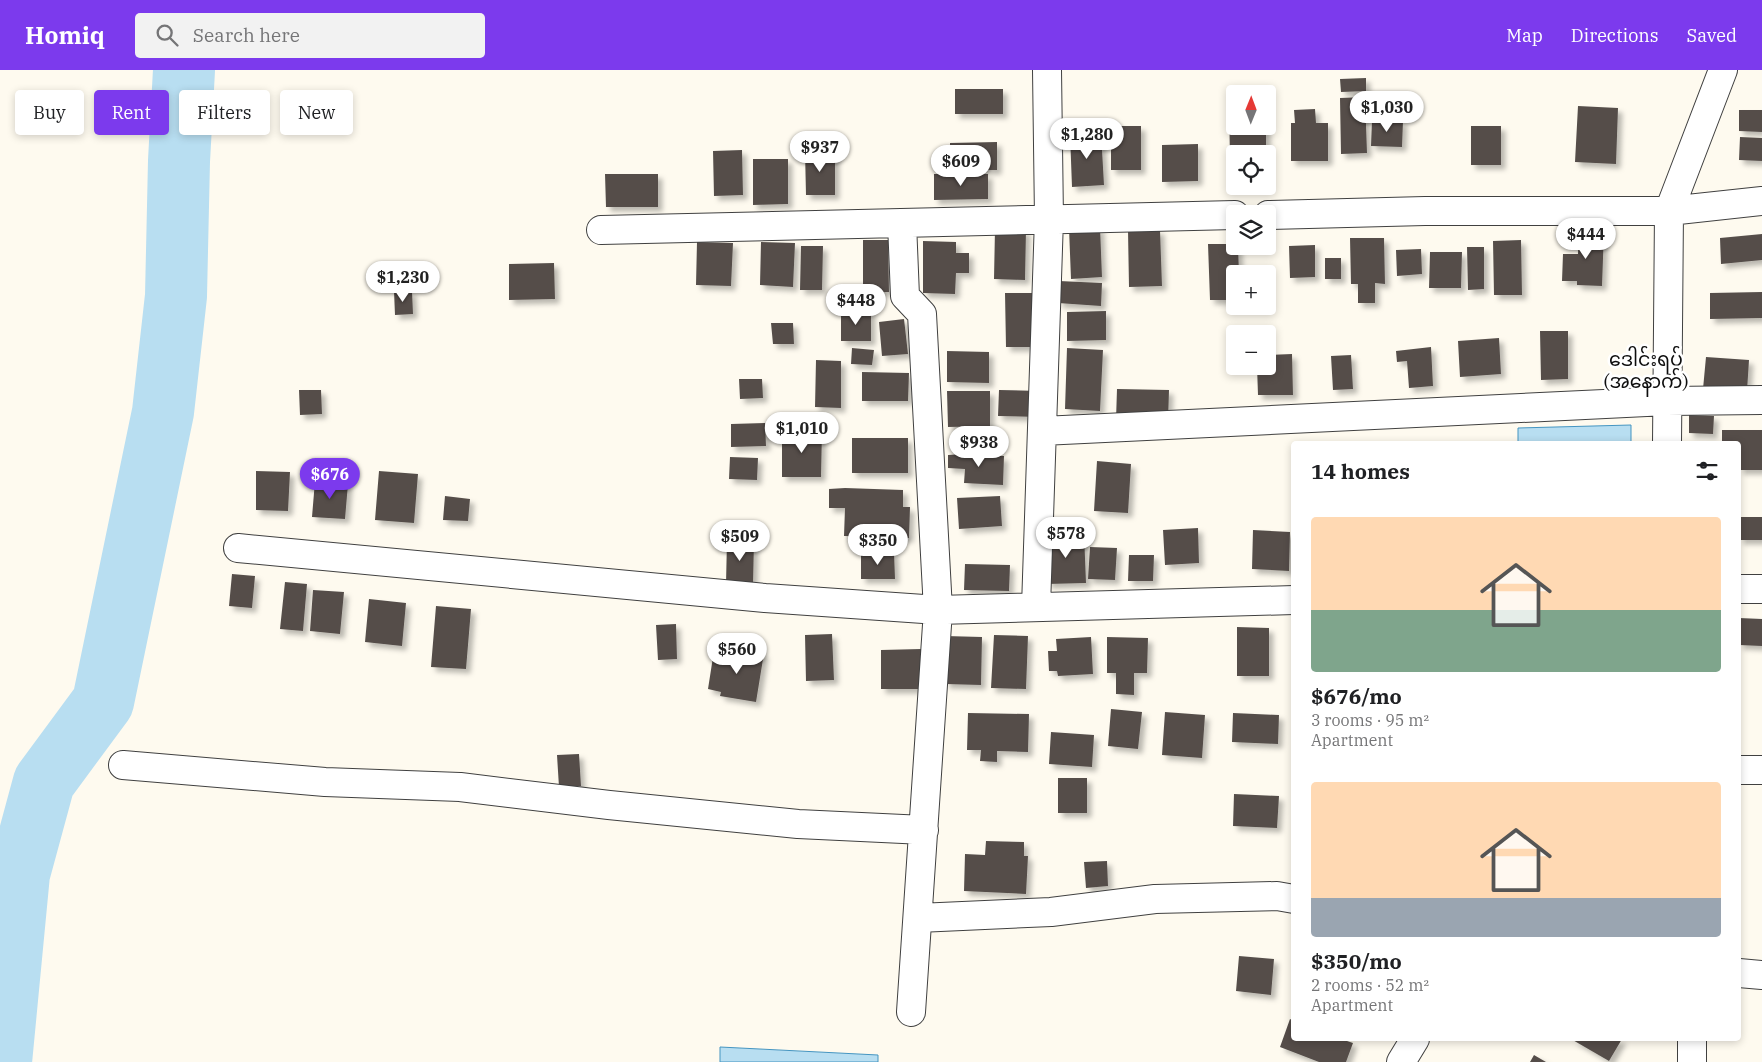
<!DOCTYPE html>
<meta charset="utf-8">
<style>
:root{--surface:#fff;--page:#f2f2f2;--text:#202124;--muted:#757577;--accent:#7c3aed}
body{margin:0;font-family:"IBM Plex Serif","Noto Sans Myanmar",serif;background:var(--page);color:var(--text);height:100vh;display:flex;flex-direction:column;font-size:19px;white-space:nowrap}
*{box-sizing:border-box;margin:0}
p{font-size:16px;color:var(--muted)}
.icon{flex:none;width:28px;height:28px;fill:none;stroke:currentColor;stroke-width:2;stroke-linecap:round;stroke-linejoin:round}
.map{position:relative;flex:1;overflow:hidden}
.details{position:absolute;left:1291px;top:371px;width:450px;height:600px;display:flex;flex-direction:column;background:var(--surface);border-radius:5px;box-shadow:0 2px 8px #0003}
.details>*{flex:none}
.banner{position:absolute;left:15px;top:20px;width:475px;height:45px;display:flex;gap:10px}
.needle{width:32px;rotate:1deg}
.fabs{position:absolute;left:1226px;top:15px;display:grid;gap:10px}
.fabs a{display:grid;place-items:center;width:50px;height:50px;border-radius:5px;background:var(--surface);box-shadow:0 2px 8px #0003;font-size:25px}
.price{position:absolute;translate:-50% -42px;padding:0 11px;border-radius:18px;background:#fff;color:#222;font-size:16px;line-height:32px;filter:drop-shadow(0 1px 2px #0008)}
.price::after{content:'';position:absolute;left:50%;top:30px;width:15px;height:11px;margin-left:-8px;background:inherit;clip-path:polygon(0 0,100% 0,50% 100%)}
.price.on{background:var(--accent);color:#fff}
ul{padding:0;list-style:none}
li{display:grid;align-content:center;gap:10px;height:265px;padding:0 20px}
li span{display:grid;place-items:center;height:155px;border-radius:5px;color:#555}
li>.icon{margin-inline-start:auto}
span .icon{width:90px;height:90px;fill:#fffc;stroke-width:1}
li b{font-size:21px}
h2{display:flex;justify-content:space-between;align-items:center;height:60px;padding:0 20px;font-size:21px}
.chip{padding:0 18px;border-radius:5px;background:var(--surface);box-shadow:0 2px 8px #0003;font-size:18px;line-height:45px}
.chip.on{background:var(--accent);color:#fff}
header{display:flex;align-items:center;gap:30px;box-sizing:border-box;height:70px;padding:0 25px;background:var(--accent);color:#fff}
header strong{font-size:24px}
nav{display:flex;gap:28px;margin-inline-start:auto;font-size:18px}
.search{width:350px;height:45px;background:var(--page);display:flex;align-items:center;gap:12px;box-sizing:border-box;padding:0 18px;border-radius:5px;color:var(--muted);font-size:19px}
.map>svg:first-child{display:block}
.water{fill:#b8def1;stroke:#4595c1}
.lines{fill:none;stroke-linecap:round;stroke-linejoin:round}
.river{stroke:#b8def1;stroke-width:62}
.building{fill:#554e4a;filter:url(#shadow)}
.minor-casing{stroke:#404040;stroke-width:30}
.minor{stroke:#fff;stroke-width:28}
.labels{text-anchor:middle;stroke-width:5;stroke-linejoin:round;paint-order:stroke}
.quarter-label{font-size:19px;fill:#0d0d0d;stroke:#fff}
</style>
<header>
<strong>Homiq</strong>
<div class="search"><svg class="icon" aria-label="search" viewBox="0 0 24 24"><circle cx="10" cy="10" r="6"/><path d="M15 15l6 6"/></svg>Search here</div>
<nav><a>Map</a><a>Directions</a><a>Saved</a></nav>
</header>
<div class="map">
<svg width="1762" height="992" viewBox="0 0 1762 992">
<defs>
<filter id="shadow"><feDropShadow dx="4.5" dy="4.5" stdDeviation="2.5" flood-color="#0004"/></filter>
</defs>
<rect width="100%" height="100%" fill="#fefaef"/>
<path class="water" d="M 1631,355 L 1631,374 L 1518,374 L 1518,358 Z
M 720,977 L 878,985 L 878,992 L 720,992 Z"/>
<g class="lines">
<path class="river" d="M 1,992 L 19,804 L 44,712 L 103,632 L 163,342 L 176,226 L 179,91 L 184,0"/>
</g>
<path class="building" d="M 1366,8 L 1366,21 L 1341,22 L 1340,9 Z
M 955,19 L 1003,19 L 1003,44 L 955,44 Z
M 1395,25 L 1396,44 L 1377,45 L 1377,26 Z
M 1365,27 L 1367,83 L 1341,84 L 1340,28 Z
M 1229,35 L 1235,35 L 1235,56 L 1266,56 L 1266,84 L 1235,84 L 1235,88 L 1230,89 Z
M 1578,36 L 1618,38 L 1616,94 L 1575,92 Z
M 1315,39 L 1316,53 L 1328,53 L 1328,91 L 1291,91 L 1291,53 L 1295,53 L 1294,40 Z
M 1739,40 L 1762,40 L 1762,62 L 1739,61 Z
M 1372,50 L 1403,51 L 1402,77 L 1371,76 Z
M 1111,56 L 1141,56 L 1141,100 L 1111,100 Z
M 1471,56 L 1501,56 L 1501,95 L 1471,95 Z
M 1101,62 L 1104,115 L 1072,117 L 1070,64 Z
M 1740,67 L 1762,68 L 1762,91 L 1739,90 Z
M 997,72 L 997,100 L 950,100 L 950,73 Z
M 1198,74 L 1198,111 L 1162,112 L 1162,75 Z
M 742,80 L 743,125 L 714,126 L 713,81 Z
M 805,81 L 835,81 L 835,125 L 806,125 Z
M 753,89 L 788,89 L 788,134 L 753,135 Z
M 605,104 L 658,104 L 658,137 L 606,137 Z
M 934,104 L 988,104 L 988,129 L 934,130 Z
M 1100,157 L 1102,207 L 1071,209 L 1069,158 Z
M 995,159 L 1026,160 L 1025,210 L 994,209 Z
M 1128,160 L 1160,160 L 1162,216 L 1129,217 Z
M 1579,161 L 1604,161 L 1602,216 L 1577,215 L 1577,211 L 1562,211 L 1563,184 L 1578,184 Z
M 1762,164 L 1762,190 L 1721,194 L 1720,168 Z
M 1350,168 L 1384,168 L 1385,214 L 1375,213 L 1375,233 L 1358,233 L 1358,214 L 1351,214 Z
M 863,170 L 888,170 L 889,222 L 863,222 Z
M 1521,170 L 1522,225 L 1494,225 L 1493,171 Z
M 923,171 L 956,172 L 956,183 L 969,183 L 969,203 L 956,203 L 955,224 L 923,223 Z
M 697,172 L 733,173 L 731,216 L 696,215 Z
M 761,172 L 795,173 L 793,217 L 760,215 Z
M 1208,174 L 1235,174 L 1235,176 L 1238,176 L 1239,204 L 1235,204 L 1235,230 L 1210,230 Z
M 1315,175 L 1315,207 L 1290,208 L 1289,176 Z
M 801,176 L 823,176 L 822,220 L 800,220 Z
M 1467,177 L 1484,177 L 1484,219 L 1468,220 Z
M 1421,179 L 1422,204 L 1397,206 L 1396,180 Z
M 1430,182 L 1462,182 L 1461,218 L 1429,218 Z
M 1325,188 L 1341,188 L 1341,209 L 1325,209 Z
M 554,193 L 555,229 L 509,230 L 509,194 Z
M 1059,211 L 1102,213 L 1101,236 L 1058,233 Z
M 394,221 L 412,221 L 413,244 L 395,245 Z
M 1762,222 L 1762,248 L 1710,249 L 1710,223 Z
M 1005,223 L 1037,223 L 1038,277 L 1006,277 Z
M 841,241 L 871,241 L 871,271 L 841,271 Z
M 1106,241 L 1106,270 L 1067,271 L 1067,242 Z
M 904,249 L 908,284 L 882,286 L 879,252 Z
M 771,253 L 793,253 L 794,274 L 773,274 Z
M 1540,261 L 1568,261 L 1568,309 L 1541,310 Z
M 1499,268 L 1501,304 L 1460,307 L 1458,271 Z
M 1431,277 L 1433,316 L 1409,318 L 1407,291 L 1397,292 L 1396,281 Z
M 852,278 L 874,280 L 872,295 L 851,294 Z
M 1067,278 L 1103,280 L 1100,341 L 1065,339 Z
M 947,281 L 989,282 L 989,313 L 947,312 Z
M 1292,284 L 1293,325 L 1258,325 L 1257,296 L 1268,296 L 1268,285 Z
M 1351,285 L 1353,319 L 1333,320 L 1331,286 Z
M 1706,287 L 1749,290 L 1747,321 L 1703,319 Z
M 816,290 L 841,291 L 841,338 L 815,337 Z
M 862,302 L 909,303 L 908,331 L 862,331 Z
M 739,309 L 762,309 L 763,328 L 740,329 Z
M 1117,319 L 1169,320 L 1168,351 L 1116,350 Z
M 299,320 L 321,320 L 322,344 L 300,345 Z
M 999,320 L 1040,321 L 1039,347 L 998,346 Z
M 947,321 L 990,321 L 990,356 L 948,357 Z
M 1689,345 L 1714,346 L 1713,364 L 1689,363 Z
M 765,353 L 766,376 L 731,377 L 731,354 Z
M 1722,360 L 1762,360 L 1762,400 L 1739,400 L 1739,374 L 1722,374 Z
M 782,361 L 822,361 L 821,407 L 782,407 Z
M 852,368 L 908,368 L 908,403 L 852,403 Z
M 965,384 L 1004,386 L 1003,415 L 964,413 L 965,399 L 948,398 L 948,385 Z
M 730,387 L 758,388 L 757,410 L 729,409 Z
M 1097,391 L 1131,394 L 1128,443 L 1094,441 Z
M 256,401 L 290,402 L 288,441 L 256,440 Z
M 379,401 L 418,404 L 414,453 L 375,450 Z
M 315,411 L 348,414 L 345,449 L 312,447 Z
M 845,418 L 903,420 L 903,437 L 910,437 L 909,468 L 844,466 L 845,438 L 829,438 L 829,419 Z
M 445,426 L 470,429 L 468,451 L 443,450 Z
M 1000,426 L 1002,456 L 959,459 L 957,428 Z
M 1739,447 L 1762,447 L 1762,470 L 1739,470 Z
M 1198,458 L 1199,493 L 1165,495 L 1163,460 Z
M 1253,460 L 1290,462 L 1289,501 L 1252,499 Z
M 1084,463 L 1086,513 L 1047,514 L 1047,464 Z
M 727,470 L 754,471 L 753,515 L 726,514 Z
M 1090,477 L 1117,478 L 1115,510 L 1088,509 Z
M 894,482 L 895,509 L 861,509 L 861,483 Z
M 1129,485 L 1154,485 L 1153,511 L 1128,511 Z
M 965,494 L 1010,495 L 1009,521 L 964,520 Z
M 232,504 L 255,506 L 252,538 L 229,536 Z
M 285,512 L 307,514 L 303,561 L 280,559 Z
M 313,520 L 344,522 L 340,564 L 310,561 Z
M 369,529 L 406,533 L 402,576 L 365,572 Z
M 436,536 L 471,539 L 466,599 L 431,597 Z
M 1739,548 L 1762,549 L 1762,576 L 1739,575 Z
M 676,554 L 677,589 L 658,590 L 656,555 Z
M 1237,557 L 1269,558 L 1269,606 L 1237,606 Z
M 832,564 L 834,610 L 806,611 L 805,565 Z
M 994,565 L 1028,566 L 1026,619 L 991,618 Z
M 945,566 L 982,567 L 981,615 L 945,614 Z
M 1091,567 L 1093,604 L 1058,606 L 1057,601 L 1049,601 L 1048,581 L 1057,581 L 1056,569 Z
M 1107,567 L 1148,568 L 1147,603 L 1134,603 L 1134,625 L 1116,624 L 1116,603 L 1107,603 Z
M 729,577 L 764,583 L 756,632 L 720,626 L 721,622 L 708,619 L 713,587 L 727,589 Z
M 921,579 L 921,619 L 881,619 L 881,580 Z
M 1111,639 L 1142,642 L 1138,679 L 1108,676 Z
M 1165,642 L 1205,645 L 1202,688 L 1162,685 Z
M 968,643 L 1029,644 L 1028,682 L 997,681 L 997,692 L 980,691 L 981,680 L 967,680 Z
M 1233,643 L 1279,645 L 1278,674 L 1232,672 Z
M 1051,662 L 1094,665 L 1092,697 L 1049,694 Z
M 579,684 L 581,716 L 559,717 L 557,685 Z
M 1058,708 L 1087,708 L 1087,743 L 1058,743 Z
M 1234,724 L 1279,726 L 1277,758 L 1233,756 Z
M 986,771 L 1024,772 L 1024,786 L 1028,786 L 1026,824 L 964,821 L 965,784 L 985,785 Z
M 1107,791 L 1108,816 L 1086,818 L 1084,792 Z
M 1239,886 L 1274,889 L 1271,925 L 1236,921 Z
M 1290,949 L 1294,951 L 1294,969 L 1341,969 L 1353,973 L 1346,992 L 1319,992 L 1280,977 Z
M 1571,969 L 1622,969 L 1609,991 Z
M 1534,985 L 1546,992 L 1530,992 Z"/>
<g class="lines">
<g class="minor-casing">
<path id="minor" d="M 1268,145 L 1425,141 L 1669,141 L 1762,131
M 902,153 L 905,226 L 922,244 L 938,540 L 911,942
M 601,160 L 1235,145
M 1042,361 L 1667,331 L 1762,330
M 1667,374 L 1669,141 L 1723,0
M 238,478 L 765,528 L 938,540 L 1294,530
M 1739,519 L 1762,519
M 1036,537 L 1049,149 L 1047,0
M 123,695 L 325,712 L 460,717 L 609,735 L 798,754 L 924,760
M 1739,700 L 1762,700
M 918,848 L 1051,842 L 1155,829 L 1277,826 L 1294,829
M 1739,903 L 1762,905
M 1401,992 L 1415,969
M 1692,992 L 1692,969"/>
</g>
<use href="#minor" class="minor"/>
</g>
<g class="labels">
<g class="quarter-label">
<text x="1646" y="296">ဒေါင်းရပ်<tspan x="1646" dy="22">(အနောက်)</tspan></text>
</g>
</g>
</svg>
<div class="fabs">
<a><svg class="needle" viewBox="-14 -14 28 28"><path d="M0-13l5 13h-10z" fill="#e53935"/><path d="M0 13l5-13h-10z" fill="#757577"/></svg></a>
<a><svg class="icon" aria-label="locate" viewBox="0 0 24 24"><circle cx="12" cy="12" r="6"/><path d="M12 2v4M12 18v4M2 12h4M18 12h4"/></svg></a>
<a><svg class="icon" aria-label="layers" viewBox="0 0 24 24"><path d="M12 4l9 5-9 5-9-5zM3 14l9 5 9-5"/></svg></a>
<a>+</a>
<a>−</a>
</div>
<b class="price" style="left:1387px;top:63px">$1,030</b>
<b class="price" style="left:1087px;top:90px">$1,280</b>
<b class="price" style="left:820px;top:103px">$937</b>
<b class="price" style="left:961px;top:117px">$609</b>
<b class="price" style="left:1586px;top:190px">$444</b>
<b class="price" style="left:403px;top:233px">$1,230</b>
<b class="price" style="left:856px;top:256px">$448</b>
<b class="price" style="left:802px;top:384px">$1,010</b>
<b class="price" style="left:979px;top:398px">$938</b>
<b class="price on" style="left:330px;top:430px">$676</b>
<b class="price" style="left:1066px;top:489px">$578</b>
<b class="price" style="left:740px;top:492px">$509</b>
<b class="price" style="left:878px;top:496px">$350</b>
<b class="price" style="left:737px;top:605px">$560</b>
<div class="banner">
<a class="chip">Buy</a>
<a class="chip on">Rent</a>
<a class="chip">Filters</a>
<a class="chip">New</a>
</div>
<section class="details">
<h2>14 homes<svg class="icon" aria-label="filters" viewBox="0 0 24 24"><path d="M4 7h16M4 17h16"/><circle cx="9" cy="7" r="2"/><circle cx="15" cy="17" r="2"/></svg></h2>
<ul>
<li><span style="background:linear-gradient(#ffd9b3 60%,#7fa58c 0)"><svg class="icon" aria-label="home" viewBox="0 0 24 24"><path d="M3 11l9-7 9 7M6 9v11h12V9"/></svg></span><div><b>$676/mo</b><p>3 rooms · 95 m²</p><p>Apartment</p></div></li>
<li><span style="background:linear-gradient(#ffd9b3 75%,#9aa5b1 0)"><svg class="icon" aria-label="home" viewBox="0 0 24 24"><path d="M3 11l9-7 9 7M6 9v11h12V9"/></svg></span><div><b>$350/mo</b><p>2 rooms · 52 m²</p><p>Apartment</p></div></li>
</ul>
</section>
</div>
